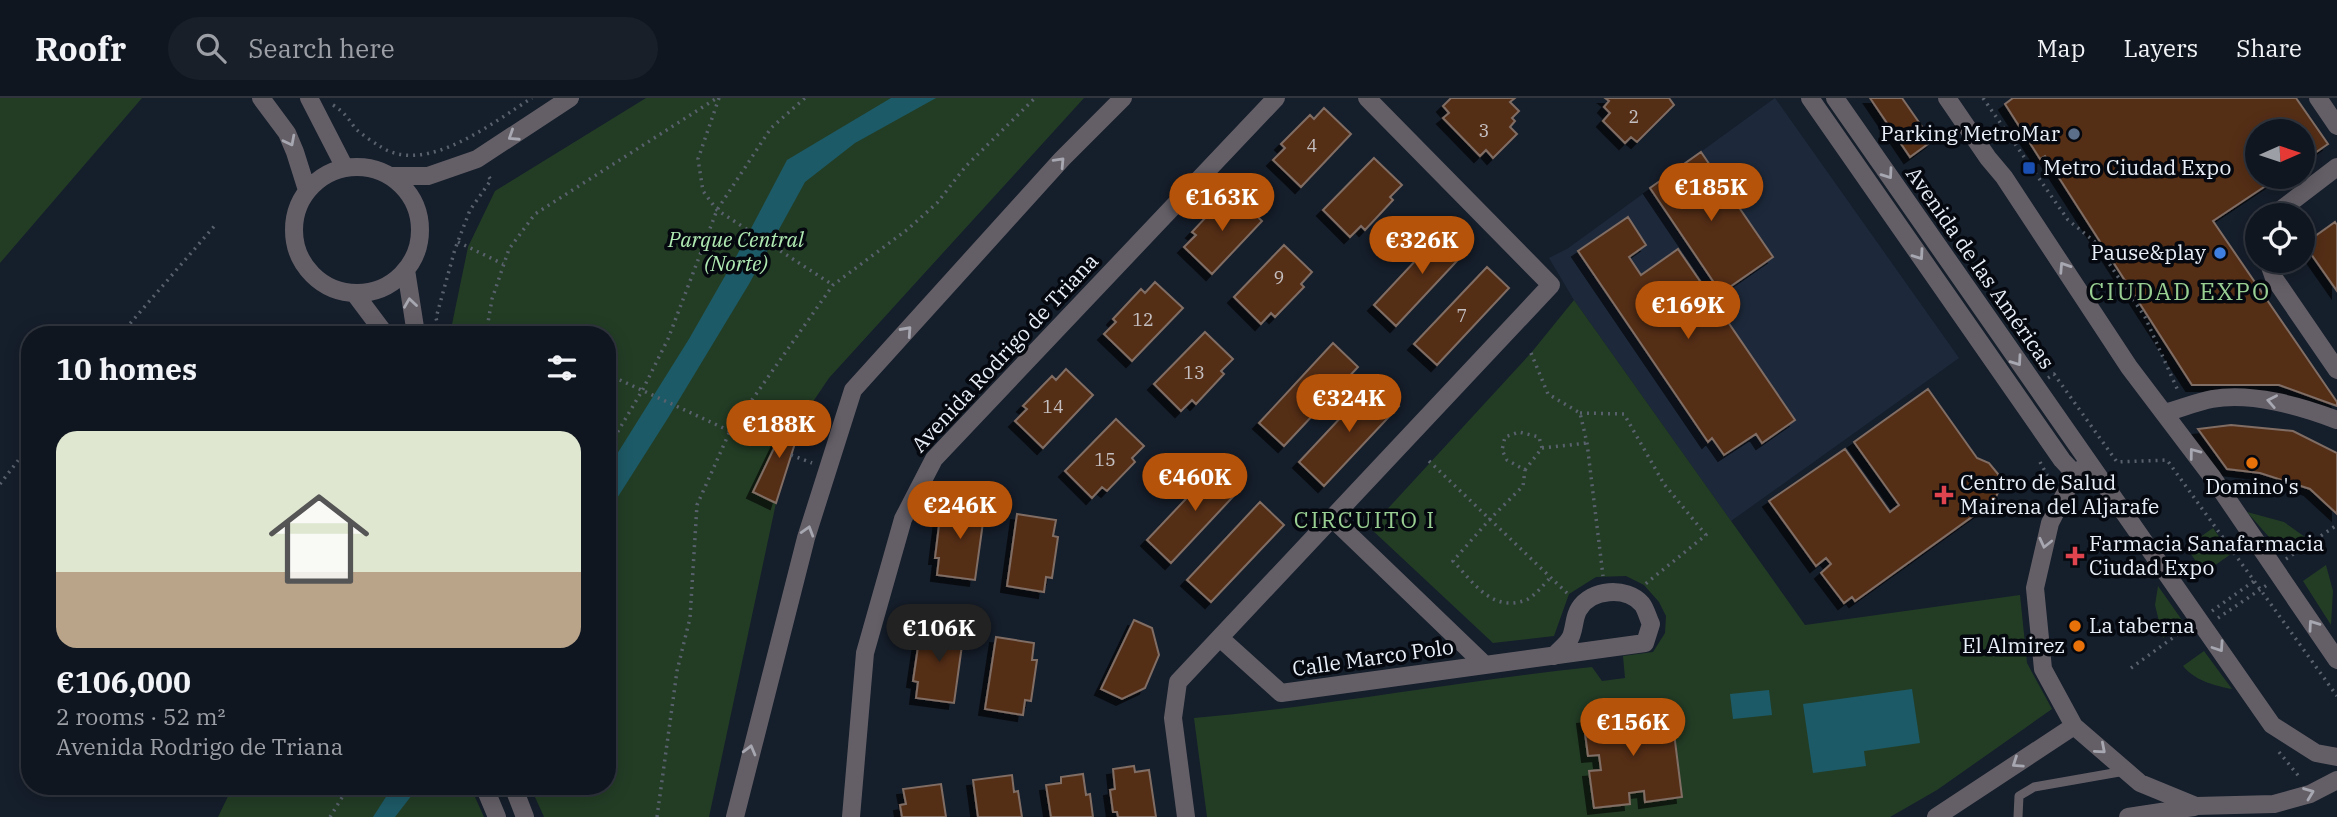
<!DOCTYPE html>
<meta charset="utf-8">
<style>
:root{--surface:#101620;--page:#191f29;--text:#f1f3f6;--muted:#9c9fa5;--line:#30353e;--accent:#b45309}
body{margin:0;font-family:"IBM Plex Serif",serif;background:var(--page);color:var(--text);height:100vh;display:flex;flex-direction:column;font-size:26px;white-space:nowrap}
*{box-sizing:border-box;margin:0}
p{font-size:23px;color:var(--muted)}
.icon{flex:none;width:38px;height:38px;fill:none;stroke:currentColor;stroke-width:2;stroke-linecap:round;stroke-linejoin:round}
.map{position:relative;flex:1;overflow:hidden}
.details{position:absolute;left:21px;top:228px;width:595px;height:469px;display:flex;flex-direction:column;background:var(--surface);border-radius:28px;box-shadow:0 4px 18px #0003,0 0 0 2px var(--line)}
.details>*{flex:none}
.needle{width:46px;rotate:87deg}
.controls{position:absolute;left:2245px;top:21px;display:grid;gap:14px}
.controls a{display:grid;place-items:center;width:70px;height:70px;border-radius:50%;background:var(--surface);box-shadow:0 4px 18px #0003,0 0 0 2px var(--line);font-size:35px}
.price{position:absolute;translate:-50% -60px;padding:0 16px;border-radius:24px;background:var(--accent);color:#fff;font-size:23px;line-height:46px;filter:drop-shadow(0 2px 4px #0008)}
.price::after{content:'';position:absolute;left:50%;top:42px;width:21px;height:16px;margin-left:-10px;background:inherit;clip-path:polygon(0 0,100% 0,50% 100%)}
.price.active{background:#222;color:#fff}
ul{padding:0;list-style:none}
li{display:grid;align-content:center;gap:14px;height:371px;padding:0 35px}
li span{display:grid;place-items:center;height:217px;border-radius:21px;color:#555}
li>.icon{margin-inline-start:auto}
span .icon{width:126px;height:126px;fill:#fffc;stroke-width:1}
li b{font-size:30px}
h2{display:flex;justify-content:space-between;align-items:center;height:84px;padding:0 35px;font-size:30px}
header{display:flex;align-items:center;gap:42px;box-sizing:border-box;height:98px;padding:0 35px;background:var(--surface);border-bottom:2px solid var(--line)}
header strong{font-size:33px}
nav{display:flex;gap:38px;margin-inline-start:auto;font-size:24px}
.search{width:490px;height:63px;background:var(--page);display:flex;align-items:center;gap:18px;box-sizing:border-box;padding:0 24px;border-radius:38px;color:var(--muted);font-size:26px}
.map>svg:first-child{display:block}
.built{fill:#1d293b}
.green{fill:#233d25}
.water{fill:#1d5a67}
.building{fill:#542e19;stroke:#806d63;stroke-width:2;filter:url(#shadow)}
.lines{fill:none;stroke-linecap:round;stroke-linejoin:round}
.path{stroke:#59616d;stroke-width:3.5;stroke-dasharray:2 5;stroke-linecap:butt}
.service{stroke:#645f67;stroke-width:9}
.minor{stroke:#645f67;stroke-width:18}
.tertiary{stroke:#645f67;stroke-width:18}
.oneway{stroke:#a6a7b0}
.service-dot{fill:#5c6f8a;stroke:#05080e;stroke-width:2.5}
.transit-dot{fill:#1a4fb4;stroke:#05080e;stroke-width:2.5}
.shop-dot{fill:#3f7fe0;stroke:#05080e;stroke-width:2.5}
.food-dot{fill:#e8710a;stroke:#05080e;stroke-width:2.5}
.health-dot{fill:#e0444e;stroke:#05080e;stroke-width:2.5}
.labels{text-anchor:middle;stroke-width:7;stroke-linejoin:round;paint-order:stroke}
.number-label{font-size:18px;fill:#c4bfc0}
.poi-label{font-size:21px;fill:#e9eff8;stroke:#05080e;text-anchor:start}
.park-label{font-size:21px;font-style:italic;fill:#b0eab3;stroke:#05080e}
.street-label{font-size:21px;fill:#e9eff8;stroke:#05080e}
.neighbourhood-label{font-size:23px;letter-spacing:2px;fill:#99cf92;stroke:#05080e}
.quarter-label{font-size:24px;letter-spacing:2px;fill:#99cf92;stroke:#05080e}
</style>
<header>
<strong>Roofr</strong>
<div class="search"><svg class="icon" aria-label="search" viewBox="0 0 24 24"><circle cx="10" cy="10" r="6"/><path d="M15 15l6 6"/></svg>Search here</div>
<nav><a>Map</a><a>Layers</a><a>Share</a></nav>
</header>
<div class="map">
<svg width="2337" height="719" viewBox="0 0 2337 719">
<defs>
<filter id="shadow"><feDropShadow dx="-6" dy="6" stdDeviation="0" flood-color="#0009"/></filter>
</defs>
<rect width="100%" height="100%" fill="#151e2b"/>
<path class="built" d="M 1775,0 L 1959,260 L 1731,423 L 1574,202 L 1549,160 L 1567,151 Z"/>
<path class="green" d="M 0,0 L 142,0 L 0,165 Z
M 646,0 L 1084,0 L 829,280 L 804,317 L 776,405 L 709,719 L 544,719 L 530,688 L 607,688 L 607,236 L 450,236 L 468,149 L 495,93 Z
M 1574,202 L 1805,527 L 2020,497 L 2027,565 L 2052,611 L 1937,692 L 1890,719 L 1207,719 L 1194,620 C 1328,608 1459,583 1592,569 L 1602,583 L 1625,580 L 1623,558 L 1653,554 L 1665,535 L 1666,518 L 1659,504 L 1644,487 L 1626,478 L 1596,479 L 1569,496 L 1554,538 L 1493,545 L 1370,430 L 1531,255 Z
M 2247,414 L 2284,424 L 2305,439 L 2283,455 Z
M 2213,430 L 2231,456 L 2204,475 L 2186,449 Z
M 2326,467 L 2333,493 L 2331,527 L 2303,483 Z
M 2158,488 L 2184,525 L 2163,540 L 2155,507 Z
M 2204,553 L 2232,591 C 2215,588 2194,582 2183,568 Z
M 233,688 L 470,688 L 484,719 L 218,719 Z"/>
<path class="water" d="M 891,0 L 936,0 L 855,45 L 805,84 L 749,186 L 668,320 L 607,416 L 607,372 L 689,241 L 737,157 L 787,62 Z
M 1912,591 L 1920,645 L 1864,653 L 1866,668 L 1813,675 L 1803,606 Z
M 1769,592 L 1772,617 L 1733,621 L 1730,596 Z
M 393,688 L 419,688 L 395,719 L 373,719 Z"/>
<path class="building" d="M 1451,0 L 1515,0 L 1510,4 L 1519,13 L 1512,20 L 1515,23 L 1510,29 L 1517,36 L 1493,60 L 1486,52 L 1480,58 L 1443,20 L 1449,15 L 1443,8 Z
M 1605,0 L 1669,0 L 1674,7 L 1637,44 L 1631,39 L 1625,45 L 1603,23 L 1610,15 L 1604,9 L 1609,3 Z
M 1870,0 L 1902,0 L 1932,43 L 1910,59 Z
M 2013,0 L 2296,0 L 2328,46 L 2303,63 L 2303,33 L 2258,33 L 2258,79 L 2279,79 L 2213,123 L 2337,304 L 2337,308 L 2279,287 L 2192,287 L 2045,58 L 2040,61 L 2005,6 Z
M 1324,10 L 1351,36 L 1301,89 L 1273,62 L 1285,50 L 1281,46 L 1310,17 L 1314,21 Z
M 1701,54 L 1773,159 L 1721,195 L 1650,90 Z
M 1374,60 L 1402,87 L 1390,99 L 1393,102 L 1365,132 L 1361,128 L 1350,139 L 1323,112 Z
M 1235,97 L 1262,123 L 1212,176 L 1184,149 L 1196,137 L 1192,134 L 1220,104 L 1225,108 Z
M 1628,119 L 1646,147 L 1629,159 L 1641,177 L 1678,151 L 1795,322 L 1762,345 L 1756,336 L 1724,357 L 1712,340 L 1708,344 L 1578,153 Z
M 2335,124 L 2337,127 L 2337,193 L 2304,146 Z
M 1447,129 L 1469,150 L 1396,228 L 1374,207 Z
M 1284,147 L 1312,174 L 1301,186 L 1304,189 L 1275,219 L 1271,215 L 1261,226 L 1234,199 Z
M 1487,169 L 1509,190 L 1437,267 L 1414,246 Z
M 1155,184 L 1183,210 L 1132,263 L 1104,236 L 1116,224 L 1113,221 L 1141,191 L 1145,195 Z
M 1205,234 L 1233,261 L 1221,273 L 1224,276 L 1196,306 L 1192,302 L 1181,313 L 1154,286 Z
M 1333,245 L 1358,269 L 1284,348 L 1259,325 Z
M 1066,271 L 1093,297 L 1043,350 L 1015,323 L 1027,311 L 1023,308 L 1052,278 L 1056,282 Z
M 1374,284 L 1399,308 L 1324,388 L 1299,364 Z
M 1928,291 L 1977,360 L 1989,365 L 1998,376 L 2000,390 L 1994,403 L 1855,503 L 1852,499 L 1844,505 L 1821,475 L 1831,466 L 1826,460 L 1816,468 L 1769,403 L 1845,351 L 1890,414 L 1899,407 L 1854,344 Z
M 792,313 L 804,317 L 776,405 L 753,394 Z
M 1116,321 L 1144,348 L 1132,360 L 1135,364 L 1107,393 L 1102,389 L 1092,400 L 1065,373 Z
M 2231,327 L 2293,333 L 2337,355 L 2337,416 L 2310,391 L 2260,375 L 2227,371 L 2198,331 Z
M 1219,366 L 1243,388 L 1171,465 L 1147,442 Z
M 1260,404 L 1284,427 L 1211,504 L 1187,482 Z
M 948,405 L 985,410 L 975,482 L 937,477 L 939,460 L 935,460 L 940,419 L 946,420 Z
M 1017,416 L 1056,422 L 1053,438 L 1058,439 L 1052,480 L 1046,479 L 1044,494 L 1007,488 Z
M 1134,522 L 1152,530 L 1159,557 L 1145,590 L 1122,601 L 1101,591 Z
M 927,528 L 964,533 L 954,605 L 916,600 L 918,584 L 913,583 L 919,542 L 925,543 Z
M 996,539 L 1034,545 L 1032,562 L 1037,562 L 1031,603 L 1025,602 L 1023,617 L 985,611 Z
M 1671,611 L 1682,699 L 1645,704 L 1644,693 L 1629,695 L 1630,706 L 1594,710 L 1589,673 L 1601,672 L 1599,657 L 1588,658 L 1583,620 L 1618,616 L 1620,629 L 1635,627 L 1634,615 Z
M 1134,668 L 1135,674 L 1149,672 L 1156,719 L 1118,719 L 1117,714 L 1113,714 L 1110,692 L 1115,691 L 1113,671 Z
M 1083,676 L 1086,697 L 1090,696 L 1093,719 L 1051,719 L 1046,687 L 1061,685 L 1061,679 Z
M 1012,677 L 1014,694 L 1018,693 L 1022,719 L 978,719 L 973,682 Z
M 941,686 L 946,719 L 902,719 L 900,707 L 906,706 L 903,691 Z"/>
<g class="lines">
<path class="path" d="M 719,0 L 698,61 L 703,93 L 717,112 L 833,187
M 1983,0 L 2068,122 L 2094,143 L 2145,219 L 2179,295
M 333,7 C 344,14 348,20 355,30 C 362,37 373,44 381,49 C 427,78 493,24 532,0
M 458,144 L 503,166
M 121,236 L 217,125
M 440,236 L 436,220 L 455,151 L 470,112 L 491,82 L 487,76
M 486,236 L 492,201 L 509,151 L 535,116 L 717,0
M 1531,255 L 1548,296 L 1580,315 L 1587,345 L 1603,478
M 607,276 L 730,333 L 775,349
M 2048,280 L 2054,276 L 2117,364 L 2167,362 L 2337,598
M 1580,315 L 1624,316 L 1664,386 L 1706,437 L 1644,487
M 1542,350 L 1587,345
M 607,352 L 643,291 L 668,241 L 717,112 L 771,30 L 805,0
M 791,357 L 812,365
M 1429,363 L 1569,497
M 2040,364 L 2047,377 L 2052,379
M 1525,372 L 1542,350 L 1539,339 L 1519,334 L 1505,339 L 1502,352 L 1507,362 L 1525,372 L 1523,388 L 1490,421 L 1453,463 C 1473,484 1492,515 1526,502 C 1535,498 1544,486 1551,479
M 0,386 L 30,347
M 2286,461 L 2337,427
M 2212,513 L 2254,483
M 2218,520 L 2267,487
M 2131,570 L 2185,531
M 2279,654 L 2301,681
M 330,719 L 349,688
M 657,719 L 677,573 L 690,520 L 697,407 L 730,333 L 833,187 L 908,131 L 937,105 L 966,68 L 1035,0"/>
<path class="service" d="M 2018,719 L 2019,698 L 2034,689 L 2125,673"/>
<path class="minor" d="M 1810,0 L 2062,362 L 2075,376
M 2318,0 L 2337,28
M 2274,117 L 2337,69
M 2268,163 L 2274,180 L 2337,272
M 2164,315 C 2180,311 2196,304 2212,301 C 2251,294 2301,308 2337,322
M 2088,366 L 2075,376 L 2050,425 L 2035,490 L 2043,571 L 2074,628 L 2140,685 L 2196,708 L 2274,706 L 2310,696 L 2337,682
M 1332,420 L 1485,567
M 1220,540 L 1281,595 L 1645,545 L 1651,526 C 1648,520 1646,511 1642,506 C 1626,488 1591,491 1579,511 C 1573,520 1575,534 1569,542 C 1565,548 1558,553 1554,558
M 851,719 L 865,555 L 903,421 L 934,361 L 1276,0
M 1186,719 L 1173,620 L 1178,584 L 1551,187 L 1367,0
M 1936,719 L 2074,628
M 2128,719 L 2194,709"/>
<path class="tertiary" d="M 261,0 L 287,35 L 295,54 L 307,92
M 309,0 L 345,70
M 1835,0 L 2272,627 L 2316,655 L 2337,659
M 1947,0 L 1988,60 L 2004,79 L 2129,269 L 2213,380 L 2337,562
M294 132a63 63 0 1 1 126 0a63 63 0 1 1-126 0Z
M 390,78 L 428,78 L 477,61 L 570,0
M 406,172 L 416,236
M 355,196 L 385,236
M 484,688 L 497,719
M 513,688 L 525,719
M 735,719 L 806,440 L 853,292 L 1062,61 L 1123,0"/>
</g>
<defs><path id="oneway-chevron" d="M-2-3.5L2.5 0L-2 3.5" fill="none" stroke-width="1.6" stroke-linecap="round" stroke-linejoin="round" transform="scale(1.75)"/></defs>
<g class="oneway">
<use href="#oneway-chevron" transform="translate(513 38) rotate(147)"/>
<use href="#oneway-chevron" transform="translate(290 43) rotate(63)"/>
<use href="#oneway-chevron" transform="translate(1060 64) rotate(-47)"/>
<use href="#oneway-chevron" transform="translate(1888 76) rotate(55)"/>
<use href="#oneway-chevron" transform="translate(1919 157) rotate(55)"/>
<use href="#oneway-chevron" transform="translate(2064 169) rotate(-123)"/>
<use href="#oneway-chevron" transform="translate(410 205) rotate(-98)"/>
<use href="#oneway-chevron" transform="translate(907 233) rotate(-48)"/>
<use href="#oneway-chevron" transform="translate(2017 263) rotate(55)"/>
<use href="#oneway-chevron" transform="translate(2272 303) rotate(-169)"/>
<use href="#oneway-chevron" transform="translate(2194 355) rotate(-127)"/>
<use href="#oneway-chevron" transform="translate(808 433) rotate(-73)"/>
<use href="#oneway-chevron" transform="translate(2045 445) rotate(103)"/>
<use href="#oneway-chevron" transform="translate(2313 527) rotate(-125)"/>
<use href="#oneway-chevron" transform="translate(2219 549) rotate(56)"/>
<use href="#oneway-chevron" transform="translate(2101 651) rotate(41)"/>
<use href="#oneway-chevron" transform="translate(750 652) rotate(-75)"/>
<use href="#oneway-chevron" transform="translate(2017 665) rotate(146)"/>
<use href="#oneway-chevron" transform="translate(2309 695) rotate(-21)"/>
</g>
<circle class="service-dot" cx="2074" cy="36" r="7"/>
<rect class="transit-dot" x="2022" y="63" width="14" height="14" rx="3.5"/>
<circle class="shop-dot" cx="2220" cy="155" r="7"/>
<g class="food-dot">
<circle cx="2252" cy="365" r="7"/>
<circle cx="2075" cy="528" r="7"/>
<circle cx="2079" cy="548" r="7"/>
</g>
<g class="health-dot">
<path d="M1940.5 386.5h7v7h7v7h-7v7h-7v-7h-7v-7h7z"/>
<path d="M2071.5 447.5h7v7h7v7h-7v7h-7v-7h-7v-7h7z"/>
</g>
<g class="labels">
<g class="number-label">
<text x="1634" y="25">2</text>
<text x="1484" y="39">3</text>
<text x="1312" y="54">4</text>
<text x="1279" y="186">9</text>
<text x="1462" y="224">7</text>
<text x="1143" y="228">12</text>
<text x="1194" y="281">13</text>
<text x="1053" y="315">14</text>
<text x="1105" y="368">15</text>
</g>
<g class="poi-label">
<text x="2060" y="43" text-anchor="end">Parking MetroMar</text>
<text x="2043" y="77">Metro Ciudad Expo</text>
<text x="2206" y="162" text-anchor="end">Pause&amp;play</text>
<text x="1960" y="392">Centro de Salud<tspan x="1960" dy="24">Mairena del Aljarafe</tspan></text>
<text x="2252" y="396" text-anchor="middle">Domino's</text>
<text x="2089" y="453">Farmacia Sanafarmacia<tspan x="2089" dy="24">Ciudad Expo</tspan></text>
<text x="2089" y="535">La taberna</text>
<text x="2065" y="555" text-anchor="end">El Almirez</text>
</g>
<g class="park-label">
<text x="736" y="149">Parque Central<tspan x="736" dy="24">(Norte)</tspan></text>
</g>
<g class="street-label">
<text transform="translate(1980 170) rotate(55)" y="7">Avenida de las Américas</text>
<text transform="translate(1005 255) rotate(-47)" y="7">Avenida Rodrigo de Triana</text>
<text transform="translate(1373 560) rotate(-8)" y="7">Calle Marco Polo</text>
</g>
<g class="neighbourhood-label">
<text x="1365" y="430">CIRCUITO I</text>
</g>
<g class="quarter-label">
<text x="2180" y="202">CIUDAD EXPO</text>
</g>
</g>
</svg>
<div class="controls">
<a><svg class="needle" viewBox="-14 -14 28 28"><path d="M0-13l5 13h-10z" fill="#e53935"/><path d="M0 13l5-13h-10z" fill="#9c9fa5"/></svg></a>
<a><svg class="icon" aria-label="locate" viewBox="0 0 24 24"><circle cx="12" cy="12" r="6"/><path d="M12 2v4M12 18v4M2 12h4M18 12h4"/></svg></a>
</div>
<b class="price" style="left:1711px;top:125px">€185K</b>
<b class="price" style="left:1222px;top:135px">€163K</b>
<b class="price" style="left:1422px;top:178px">€326K</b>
<b class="price" style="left:1688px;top:243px">€169K</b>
<b class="price" style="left:1349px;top:336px">€324K</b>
<b class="price" style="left:779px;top:362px">€188K</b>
<b class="price" style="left:1195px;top:415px">€460K</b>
<b class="price" style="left:960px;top:443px">€246K</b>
<b class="price active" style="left:939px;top:566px">€106K</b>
<b class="price" style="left:1633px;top:660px">€156K</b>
<section class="details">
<h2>10 homes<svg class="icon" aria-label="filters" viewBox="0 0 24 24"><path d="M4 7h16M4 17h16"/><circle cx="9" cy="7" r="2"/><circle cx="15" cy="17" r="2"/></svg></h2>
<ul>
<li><span style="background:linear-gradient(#dfe7d0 65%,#b9a48a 0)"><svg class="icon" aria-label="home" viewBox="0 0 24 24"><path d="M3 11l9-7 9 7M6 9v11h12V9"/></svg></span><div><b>€106,000</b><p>2 rooms · 52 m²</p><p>Avenida Rodrigo de Triana</p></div></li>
</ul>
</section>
</div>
